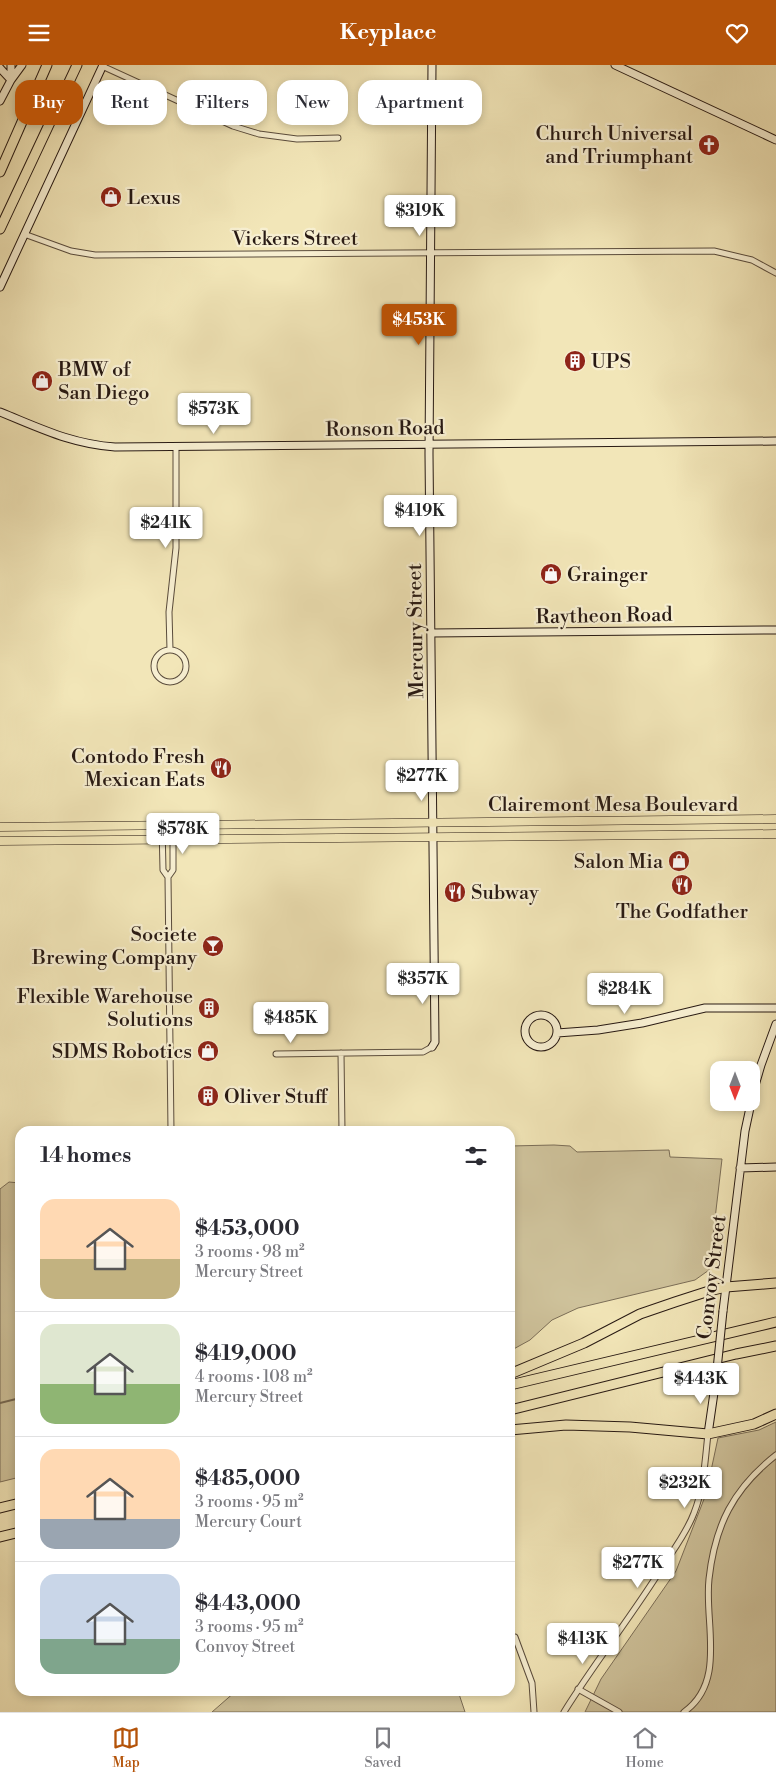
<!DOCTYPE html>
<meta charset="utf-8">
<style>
:root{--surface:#fff;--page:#f7f7f7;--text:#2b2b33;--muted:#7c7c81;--line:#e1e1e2;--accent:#b45309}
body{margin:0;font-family:"Libre Bodoni",serif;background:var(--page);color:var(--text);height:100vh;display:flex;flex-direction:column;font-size:19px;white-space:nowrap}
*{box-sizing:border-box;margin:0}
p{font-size:16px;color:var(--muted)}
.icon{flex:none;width:28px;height:28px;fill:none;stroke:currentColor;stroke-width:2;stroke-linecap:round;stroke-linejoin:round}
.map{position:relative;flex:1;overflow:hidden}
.details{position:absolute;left:15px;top:1061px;width:500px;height:570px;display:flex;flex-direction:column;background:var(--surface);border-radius:15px;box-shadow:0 2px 8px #0003}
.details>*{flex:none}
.hud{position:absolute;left:15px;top:15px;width:500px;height:45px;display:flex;gap:10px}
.needle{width:32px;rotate:180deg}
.fabs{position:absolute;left:710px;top:996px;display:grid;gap:10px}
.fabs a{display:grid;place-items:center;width:50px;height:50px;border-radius:10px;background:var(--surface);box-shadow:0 2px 8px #0003;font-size:25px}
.price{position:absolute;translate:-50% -42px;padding:0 11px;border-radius:5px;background:#fff;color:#222;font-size:16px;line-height:32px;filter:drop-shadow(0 1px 2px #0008)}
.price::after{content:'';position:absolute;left:50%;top:30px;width:15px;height:11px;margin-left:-8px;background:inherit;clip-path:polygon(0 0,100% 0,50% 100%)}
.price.active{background:var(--accent);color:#fff}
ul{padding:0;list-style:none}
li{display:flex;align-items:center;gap:15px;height:125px;padding:0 25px}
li+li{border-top:1px solid var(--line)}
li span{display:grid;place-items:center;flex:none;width:140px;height:100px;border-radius:15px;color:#555}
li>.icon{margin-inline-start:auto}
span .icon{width:60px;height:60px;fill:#fffc;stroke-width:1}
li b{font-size:21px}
h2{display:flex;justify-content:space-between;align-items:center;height:60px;padding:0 25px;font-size:21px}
.pill{padding:0 18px;border-radius:15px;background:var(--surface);box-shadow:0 2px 8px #0003;font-size:18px;line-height:45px}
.pill.active{background:var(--accent);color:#fff}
header{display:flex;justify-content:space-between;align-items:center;height:65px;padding:0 25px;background:var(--accent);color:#fff;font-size:22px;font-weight:800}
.tab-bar{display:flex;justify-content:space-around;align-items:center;height:70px;border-top:1px solid var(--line);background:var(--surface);font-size:14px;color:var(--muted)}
.tab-bar a{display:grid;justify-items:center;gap:2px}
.tab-bar .active{color:var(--accent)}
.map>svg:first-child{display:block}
.green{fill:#cfc39c;stroke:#7b6e58}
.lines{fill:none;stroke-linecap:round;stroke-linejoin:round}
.stream{stroke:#776a54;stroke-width:2}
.street-casing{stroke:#5a4c3c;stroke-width:7}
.secondary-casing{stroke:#271913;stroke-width:9}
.primary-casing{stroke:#271913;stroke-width:9}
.highway-casing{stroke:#271913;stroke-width:11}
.street{stroke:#f7efd1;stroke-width:5}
.secondary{stroke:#f7efd1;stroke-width:7}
.primary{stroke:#f2e6b8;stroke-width:8}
.highway{stroke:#f2e6b8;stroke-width:9}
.secondary-bridge-casing{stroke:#271913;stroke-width:9;stroke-linecap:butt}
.secondary-bridge{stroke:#f7efd1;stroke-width:7}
.labels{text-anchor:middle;stroke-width:4.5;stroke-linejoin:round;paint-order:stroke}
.poi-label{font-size:20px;fill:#271913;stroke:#f7efd1;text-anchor:end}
.street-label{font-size:20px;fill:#271913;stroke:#f7efd1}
</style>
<header><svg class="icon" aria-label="menu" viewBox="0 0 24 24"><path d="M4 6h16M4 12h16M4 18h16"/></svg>Keyplace<svg class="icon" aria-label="heart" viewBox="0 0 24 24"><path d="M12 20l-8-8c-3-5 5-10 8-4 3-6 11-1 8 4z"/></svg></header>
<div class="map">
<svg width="776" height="1647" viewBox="0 0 776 1647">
<rect width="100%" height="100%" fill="#f2e6b8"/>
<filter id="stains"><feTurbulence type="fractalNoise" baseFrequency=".004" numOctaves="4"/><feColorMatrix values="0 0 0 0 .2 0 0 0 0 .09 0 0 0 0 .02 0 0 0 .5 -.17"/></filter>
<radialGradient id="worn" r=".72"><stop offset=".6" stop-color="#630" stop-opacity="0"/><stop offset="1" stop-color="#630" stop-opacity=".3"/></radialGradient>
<path class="green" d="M 554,1080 L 570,1081 L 577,1087 L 669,1085 L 670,1092 L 722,1094 L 709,1205 L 695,1215 L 578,1243 L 552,1255 L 530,1275 L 510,1286 L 510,1081 Z
M 9,1117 L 20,1118 L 20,1412 L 0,1417 L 0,1124 Z
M 776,1357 L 776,1647 L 585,1647 L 601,1614 L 676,1506 L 706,1429 L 718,1373 L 759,1365 Z
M 236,1626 L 458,1626 L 465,1647 L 212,1647 Z"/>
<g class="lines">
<path class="stream" d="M 0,1338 L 20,1333"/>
<g class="street-casing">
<path id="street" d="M 102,1 L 233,61 L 259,69 L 297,74 L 338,73
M 24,169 L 71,186 L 95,190 L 714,186 L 752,195 L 776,208
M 170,585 L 169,547 L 176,483 L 176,382
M154 601a16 16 0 1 1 32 0a16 16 0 1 1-32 0Z
M 162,760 L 163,805 L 168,812 L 171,1066
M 168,812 L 173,805 L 173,760
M 341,988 L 342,1066
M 276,989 L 423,987 L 432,982
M 515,1572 L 532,1618 L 534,1647
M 578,1624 L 619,1647
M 564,1647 C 595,1597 632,1551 663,1501 C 674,1484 687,1467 694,1448 C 704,1423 705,1395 708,1369
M 684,1647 C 727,1617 704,1557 709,1514 C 715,1460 733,1424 776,1390"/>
</g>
<g class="secondary-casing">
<path id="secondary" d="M 432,0 L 429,389 L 435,977 L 432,982
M 615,0 L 776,75
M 0,3 L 11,15
M 11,14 L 11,0
M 0,36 L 11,15 L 22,0
M 0,222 L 103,0
M 0,347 C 40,363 71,379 115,382 L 776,376
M 432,568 L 776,565
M525 966a16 16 0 1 1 32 0a16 16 0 1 1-32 0Z
M 557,968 L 598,965 L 642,958 L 705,943 L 776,943
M 751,1034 L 761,1000 L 776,959
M 740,1103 L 776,1102
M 723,1246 L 745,1066 L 751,1038
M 708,1369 L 716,1314"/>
</g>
<g class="primary-casing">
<path id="primary" d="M 0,762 L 776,754
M 0,776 L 776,769"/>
</g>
<g class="highway-casing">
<path id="highway" d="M 0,107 L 47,0
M 0,164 L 77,0
M 510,1309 L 584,1278 L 640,1249 L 675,1237 L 709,1226 L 726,1222 L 776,1218
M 510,1320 L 776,1257
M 510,1345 L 736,1289 L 776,1281
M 510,1365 L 566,1360 L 630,1362 L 708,1369 L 754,1359 L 776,1349
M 0,1443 L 20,1438
M 0,1472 L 20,1467"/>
</g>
<use href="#street" class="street"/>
<use href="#secondary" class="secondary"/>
<use href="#primary" class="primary"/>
<use href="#highway" class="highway"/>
<g class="secondary-bridge-casing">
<path id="secondary-bridge" d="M 716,1314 L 723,1246"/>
</g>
<use href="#secondary-bridge" class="secondary-bridge"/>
</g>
<defs>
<g id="church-disc" transform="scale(1.125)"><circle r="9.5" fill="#8f2418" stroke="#f7efd1"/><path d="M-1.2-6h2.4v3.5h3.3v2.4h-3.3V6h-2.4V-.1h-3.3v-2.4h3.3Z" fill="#fff"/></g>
<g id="shop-disc" transform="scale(1.125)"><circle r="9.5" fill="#8f2418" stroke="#f7efd1"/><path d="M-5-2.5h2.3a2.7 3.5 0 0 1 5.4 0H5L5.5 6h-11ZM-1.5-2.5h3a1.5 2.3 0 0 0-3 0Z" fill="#fff"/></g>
<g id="building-disc" transform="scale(1.125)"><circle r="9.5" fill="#8f2418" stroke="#f7efd1"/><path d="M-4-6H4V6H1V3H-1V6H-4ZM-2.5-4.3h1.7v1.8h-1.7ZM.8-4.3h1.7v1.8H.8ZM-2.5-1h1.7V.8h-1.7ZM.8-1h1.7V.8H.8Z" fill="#fff"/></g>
<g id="restaurant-disc" transform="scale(1.125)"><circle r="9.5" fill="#8f2418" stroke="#f7efd1"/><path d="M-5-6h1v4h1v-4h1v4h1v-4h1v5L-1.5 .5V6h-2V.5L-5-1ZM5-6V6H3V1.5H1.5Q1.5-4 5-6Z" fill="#fff"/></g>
<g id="bar-disc" transform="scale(1.125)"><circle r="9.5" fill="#8f2418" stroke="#f7efd1"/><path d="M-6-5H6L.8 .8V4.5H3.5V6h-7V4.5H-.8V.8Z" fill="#fff"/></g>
</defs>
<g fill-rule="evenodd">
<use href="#church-disc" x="709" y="80"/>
<use href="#shop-disc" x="111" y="132"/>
<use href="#building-disc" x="575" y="296"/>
<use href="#shop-disc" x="42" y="316"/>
<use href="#shop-disc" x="551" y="509"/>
<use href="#restaurant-disc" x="221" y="703"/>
<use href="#shop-disc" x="679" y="796"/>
<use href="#restaurant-disc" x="682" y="820"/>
<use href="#restaurant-disc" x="455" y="827"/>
<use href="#bar-disc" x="213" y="881"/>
<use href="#building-disc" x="209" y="943"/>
<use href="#shop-disc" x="208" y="986"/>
<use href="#building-disc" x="208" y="1031"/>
</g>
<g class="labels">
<g class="poi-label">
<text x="693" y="75">Church Universal<tspan x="693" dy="23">and Triumphant</tspan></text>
<text x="127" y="139" text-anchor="start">Lexus</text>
<text x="591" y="303" text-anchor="start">UPS</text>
<text x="58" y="311" text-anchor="start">BMW of<tspan x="58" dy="23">San Diego</tspan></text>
<text x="567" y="516" text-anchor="start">Grainger</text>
<text x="205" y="698">Contodo Fresh<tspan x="205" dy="23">Mexican Eats</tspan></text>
<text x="663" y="803">Salon Mia</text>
<text x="471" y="834" text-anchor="start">Subway</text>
<text x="682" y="853" text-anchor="middle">The Godfather</text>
<text x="197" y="876">Societe<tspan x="197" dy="23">Brewing Company</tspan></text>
<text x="193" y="938">Flexible Warehouse<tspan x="193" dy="23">Solutions</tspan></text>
<text x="192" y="993">SDMS Robotics</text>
<text x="224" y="1038" text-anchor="start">Oliver Stuff</text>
</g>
<g class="street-label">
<text x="295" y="180">Vickers Street</text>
<text transform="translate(385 363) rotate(-1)" y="7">Ronson Road</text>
<text transform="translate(604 550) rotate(-1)" y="7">Raytheon Road</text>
<text transform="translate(415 566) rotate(-91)" y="7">Mercury Street</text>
<text x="613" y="746">Clairemont Mesa Boulevard</text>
<text transform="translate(711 1212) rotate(-83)" y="7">Convoy Street</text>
</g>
</g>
<rect width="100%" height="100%" filter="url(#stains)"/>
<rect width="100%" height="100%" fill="url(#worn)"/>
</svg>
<div class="fabs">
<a><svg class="needle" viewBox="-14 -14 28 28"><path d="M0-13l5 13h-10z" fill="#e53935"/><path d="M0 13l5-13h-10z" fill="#7c7c81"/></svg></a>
</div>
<b class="price" style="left:420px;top:172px">$319K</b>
<b class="price active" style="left:419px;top:281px">$453K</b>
<b class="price" style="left:214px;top:370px">$573K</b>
<b class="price" style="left:420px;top:472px">$419K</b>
<b class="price" style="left:166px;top:484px">$241K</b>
<b class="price" style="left:422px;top:737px">$277K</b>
<b class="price" style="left:183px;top:790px">$578K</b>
<b class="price" style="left:423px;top:940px">$357K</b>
<b class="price" style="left:625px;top:950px">$284K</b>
<b class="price" style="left:291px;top:979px">$485K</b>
<b class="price" style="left:701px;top:1340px">$443K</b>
<b class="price" style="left:685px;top:1444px">$232K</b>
<b class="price" style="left:638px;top:1524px">$277K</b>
<b class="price" style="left:583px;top:1600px">$413K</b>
<div class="hud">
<a class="pill active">Buy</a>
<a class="pill">Rent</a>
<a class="pill">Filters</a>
<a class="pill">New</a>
<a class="pill">Apartment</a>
</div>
<section class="details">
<h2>14 homes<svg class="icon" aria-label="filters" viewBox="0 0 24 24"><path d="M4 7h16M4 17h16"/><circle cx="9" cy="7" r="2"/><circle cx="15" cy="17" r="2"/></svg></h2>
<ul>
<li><span style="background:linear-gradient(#ffd9b3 60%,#c2b280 0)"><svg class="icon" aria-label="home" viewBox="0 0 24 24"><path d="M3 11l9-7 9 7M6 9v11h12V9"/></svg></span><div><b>$453,000</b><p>3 rooms · 98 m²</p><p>Mercury Street</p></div></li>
<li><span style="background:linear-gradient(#dfe7d0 60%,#8fb573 0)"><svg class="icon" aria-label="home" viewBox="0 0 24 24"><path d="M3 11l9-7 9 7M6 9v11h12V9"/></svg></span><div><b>$419,000</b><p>4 rooms · 108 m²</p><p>Mercury Street</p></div></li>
<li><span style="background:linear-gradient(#ffd9b3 70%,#9aa5b1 0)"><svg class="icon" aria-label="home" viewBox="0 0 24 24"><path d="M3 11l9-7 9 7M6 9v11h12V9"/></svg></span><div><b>$485,000</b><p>3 rooms · 95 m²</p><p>Mercury Court</p></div></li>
<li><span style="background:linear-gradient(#c9d6e8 65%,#7fa58c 0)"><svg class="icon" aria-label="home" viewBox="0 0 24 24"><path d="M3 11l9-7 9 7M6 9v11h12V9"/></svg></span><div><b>$443,000</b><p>3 rooms · 95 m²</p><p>Convoy Street</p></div></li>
</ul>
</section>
</div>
<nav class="tab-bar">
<a class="active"><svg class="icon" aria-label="map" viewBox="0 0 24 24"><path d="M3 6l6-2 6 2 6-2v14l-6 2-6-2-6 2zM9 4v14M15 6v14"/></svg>Map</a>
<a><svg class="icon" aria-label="saved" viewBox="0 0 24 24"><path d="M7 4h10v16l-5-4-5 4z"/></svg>Saved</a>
<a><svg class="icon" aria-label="home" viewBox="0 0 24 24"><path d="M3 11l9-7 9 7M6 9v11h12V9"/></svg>Home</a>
</nav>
